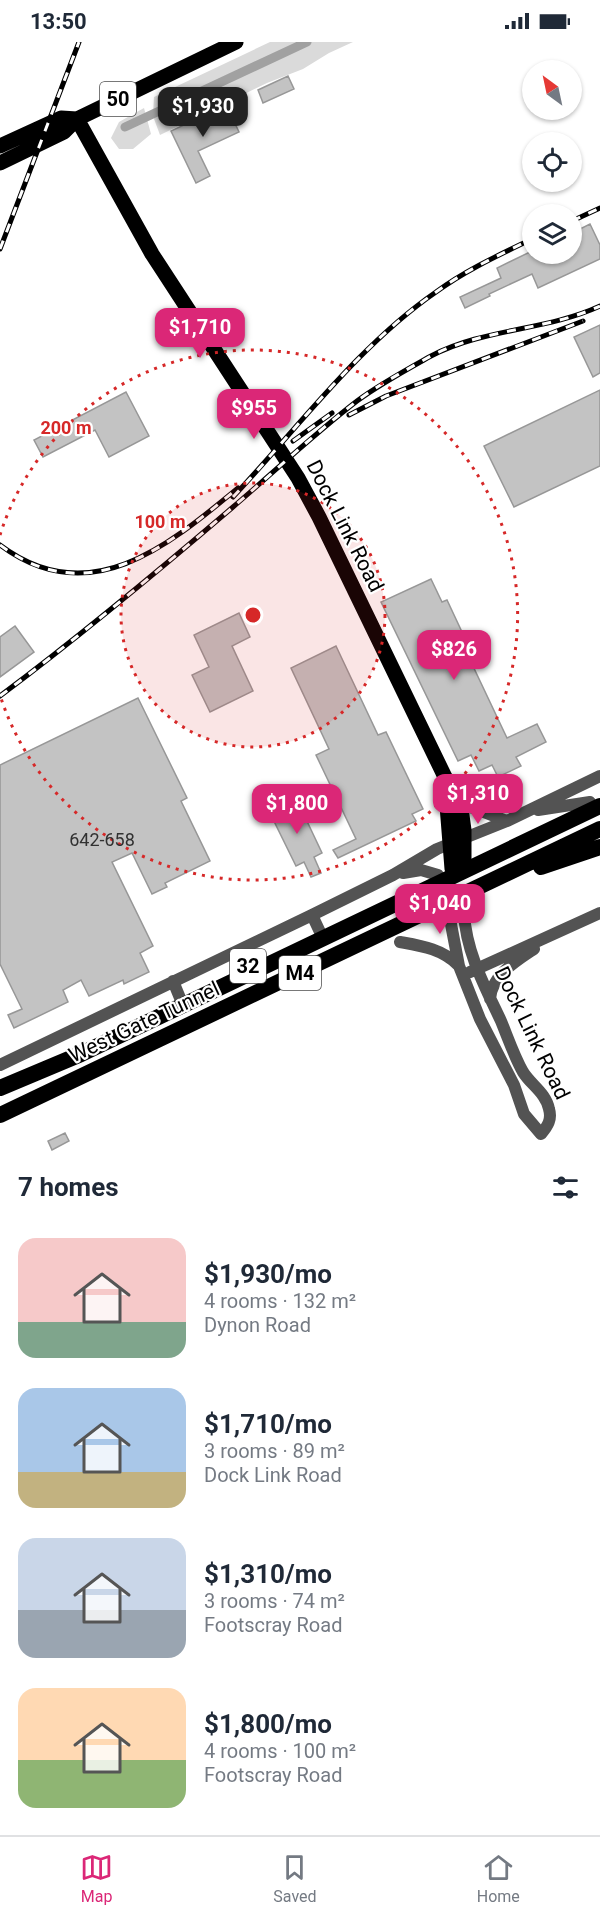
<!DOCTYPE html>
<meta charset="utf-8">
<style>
:root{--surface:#fff;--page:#f2f2f3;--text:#1f2937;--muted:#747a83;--line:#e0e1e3;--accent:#db2777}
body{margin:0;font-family:Roboto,sans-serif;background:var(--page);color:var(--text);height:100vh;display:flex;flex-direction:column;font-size:22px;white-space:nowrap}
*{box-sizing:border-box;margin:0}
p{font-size:20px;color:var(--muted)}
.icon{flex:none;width:33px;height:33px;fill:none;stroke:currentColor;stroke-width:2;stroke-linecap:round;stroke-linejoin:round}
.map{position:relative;height:1109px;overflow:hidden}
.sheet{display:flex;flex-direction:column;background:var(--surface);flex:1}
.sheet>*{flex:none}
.needle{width:39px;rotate:327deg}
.tools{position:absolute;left:522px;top:18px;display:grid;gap:12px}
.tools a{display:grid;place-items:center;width:60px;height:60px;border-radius:50%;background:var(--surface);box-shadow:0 2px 4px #0004;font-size:30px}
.price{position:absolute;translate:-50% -51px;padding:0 14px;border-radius:12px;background:var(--accent);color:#fff;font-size:20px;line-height:39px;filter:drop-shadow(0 2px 3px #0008)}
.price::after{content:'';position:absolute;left:50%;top:36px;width:18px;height:14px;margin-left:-9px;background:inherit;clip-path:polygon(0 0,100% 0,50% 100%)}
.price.on{background:#222;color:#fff}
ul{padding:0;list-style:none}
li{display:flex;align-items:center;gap:18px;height:150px;padding:0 18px}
li span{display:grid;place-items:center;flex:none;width:168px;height:120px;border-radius:18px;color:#555}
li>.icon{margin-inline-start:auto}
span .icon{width:72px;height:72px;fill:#fffc;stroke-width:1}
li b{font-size:26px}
h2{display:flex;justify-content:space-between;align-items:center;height:72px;padding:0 18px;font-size:26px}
.status{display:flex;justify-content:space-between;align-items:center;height:42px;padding:0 30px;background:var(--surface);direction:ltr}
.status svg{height:16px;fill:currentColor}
.menu{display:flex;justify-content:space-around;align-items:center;height:84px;border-top:2px solid var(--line);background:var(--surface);font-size:16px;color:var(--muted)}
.menu a{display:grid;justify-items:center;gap:3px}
.menu .on{color:var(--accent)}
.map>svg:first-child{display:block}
.green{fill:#dadada}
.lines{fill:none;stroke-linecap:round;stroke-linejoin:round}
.canal{stroke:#a1a1a1;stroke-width:9}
.building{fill:#c3c3c3;stroke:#979797;stroke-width:1.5}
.minor{stroke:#535353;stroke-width:12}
.major{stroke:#000;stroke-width:15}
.highway{stroke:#000;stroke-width:16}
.rail-casing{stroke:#000;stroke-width:5}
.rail{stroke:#fff;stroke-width:3;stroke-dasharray:9;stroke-linecap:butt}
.ring{fill:none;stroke:#d62828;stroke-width:3;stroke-dasharray:3 6}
.labels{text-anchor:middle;stroke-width:4.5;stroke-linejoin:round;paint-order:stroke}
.number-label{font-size:18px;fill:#313131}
.shield{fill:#fff;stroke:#4c4c4c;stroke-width:1.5}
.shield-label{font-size:20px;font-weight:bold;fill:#000}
.street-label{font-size:21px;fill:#000;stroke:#fff}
.centre{fill:#d62828;stroke:#fff;stroke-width:3}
.ring-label{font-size:18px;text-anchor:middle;font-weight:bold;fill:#d62828;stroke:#fff;stroke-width:4.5;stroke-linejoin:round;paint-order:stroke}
</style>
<div class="status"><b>13:50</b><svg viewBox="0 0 49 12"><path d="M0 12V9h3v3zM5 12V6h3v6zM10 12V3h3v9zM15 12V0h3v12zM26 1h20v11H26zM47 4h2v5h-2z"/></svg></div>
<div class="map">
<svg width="600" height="1109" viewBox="0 0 600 1109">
<rect width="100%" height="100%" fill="#fff"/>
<path class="green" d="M 270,0 L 353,0 L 329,11 L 303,27 L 267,41 L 160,93 L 153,74 L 154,55 Z
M 144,66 L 151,92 L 133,107 L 119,107 L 111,96 L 119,80 Z"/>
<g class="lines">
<path class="canal" d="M 125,85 L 307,0"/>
</g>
<path class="building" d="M 288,34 L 294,47 L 263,61 L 258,48 Z
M 226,63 L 239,90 L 198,109 L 210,134 L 196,141 L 171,89 Z
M 590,182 L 600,203 L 600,217 L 538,246 L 532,232 L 489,252 L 490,254 L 465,266 L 460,255 L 501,236 L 497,226 L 532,209 L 532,212 L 572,212 L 572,191 Z
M 600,283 L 600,331 L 593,335 L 574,295 Z
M 600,348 L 600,424 L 514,465 L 484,404 Z
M 126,350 L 149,394 L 109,415 L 95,388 L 43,415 L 34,398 Z
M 431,537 L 442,560 L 447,558 L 476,620 L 472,622 L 507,696 L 537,682 L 546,700 L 516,715 L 521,724 L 498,735 L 492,723 L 479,729 L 471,713 L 458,719 L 381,560 Z
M 239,571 L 250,595 L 232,604 L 253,649 L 210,670 L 192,633 L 209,625 L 194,593 Z
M 15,584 L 34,610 L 0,635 L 0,595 Z
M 336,604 L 378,693 L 386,690 L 423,767 L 412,772 L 416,779 L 338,816 L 333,808 L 356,797 L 316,713 L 329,707 L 291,626 Z
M 138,656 L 187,756 L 181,759 L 210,819 L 165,841 L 167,845 L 152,852 L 132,811 L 112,820 L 153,904 L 140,911 L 149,930 L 124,942 L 123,938 L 89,954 L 81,938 L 63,948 L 68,960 L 14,986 L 8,973 L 22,967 L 0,922 L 0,723 Z
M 296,756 L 322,811 L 314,815 L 321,831 L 311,835 L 304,820 L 296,824 L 269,769 Z
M 65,1091 L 69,1099 L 52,1108 L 48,1099 Z"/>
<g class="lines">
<path class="minor" d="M 460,761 L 507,779
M 538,768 L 590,760
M 403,831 L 421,828 L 438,833
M 312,873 L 320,890
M 450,877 L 459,924 L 480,977 L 514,1043 L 524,1072 L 541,1092 C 548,1084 552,1077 549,1067 C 546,1051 531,1043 523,1030 C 514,1014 508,996 501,979 C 485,945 466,910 464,871
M 400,900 C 422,904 442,907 458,923
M 470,930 L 600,871
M 173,939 L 180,956
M 490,957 C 491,934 516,919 534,907
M 0,1023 L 312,873 L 393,833 L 437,807 L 507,779 L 600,734"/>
<path class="major" d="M 77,77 L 152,212 L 298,436 L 319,475 L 445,735 L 461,766 L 464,788 L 464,821
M 0,104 L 61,76 L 77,77
M 0,121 L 64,90 L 77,77 L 236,0
M 445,738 L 452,827"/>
<path class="highway" d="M 541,825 L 600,805
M 0,1046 L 81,1012 L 600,764
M 0,1073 L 600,787"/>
<g class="rail-casing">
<path id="rail" d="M 572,179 L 600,166
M 0,207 L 79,0
M 349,373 L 386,354 L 583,279
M 293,399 L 332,371
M 233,455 C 297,387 359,303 436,250 C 466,228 499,213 532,197
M 0,503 C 89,570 168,504 238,446
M 0,654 C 80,594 157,530 233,465 C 274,430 314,392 357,359 C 380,342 406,328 431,314 C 484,286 546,289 600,264"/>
</g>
<use href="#rail" class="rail"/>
</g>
<circle cx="253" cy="573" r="132" fill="#d62828" fill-opacity=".12"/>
<g class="ring">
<circle cx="253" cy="573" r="132"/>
<path d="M0 493A265 265 0 1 1 0 653"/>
</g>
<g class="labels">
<g class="number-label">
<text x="102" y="804">642-658</text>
</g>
<g class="shield">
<rect x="100" y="40" width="36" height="34" rx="4.5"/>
<rect x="230" y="907" width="36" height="34" rx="4.5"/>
<rect x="279" y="914" width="42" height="34" rx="4.5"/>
</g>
<g class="shield-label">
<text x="118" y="64">50</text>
<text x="248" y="931">32</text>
<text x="300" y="938">M4</text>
</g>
<g class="street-label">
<text transform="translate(345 484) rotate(63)" y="7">Dock Link Road</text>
<text transform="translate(144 980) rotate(-25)" y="7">West Gate Tunnel</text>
<text transform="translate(532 991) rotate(64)" y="7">Dock Link Road</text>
</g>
</g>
<circle cx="253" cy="573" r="9" class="centre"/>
<g class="ring-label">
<text x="66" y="392">200 m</text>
<text x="160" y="486">100 m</text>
</g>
</svg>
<div class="tools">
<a><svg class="needle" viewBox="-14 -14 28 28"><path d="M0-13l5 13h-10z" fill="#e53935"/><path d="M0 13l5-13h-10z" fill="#747a83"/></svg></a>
<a><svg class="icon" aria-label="locate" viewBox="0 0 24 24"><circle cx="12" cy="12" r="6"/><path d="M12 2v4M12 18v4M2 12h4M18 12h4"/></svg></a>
<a><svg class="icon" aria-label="layers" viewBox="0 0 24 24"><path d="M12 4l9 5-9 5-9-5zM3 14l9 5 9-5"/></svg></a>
</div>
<b class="price on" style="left:203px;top:96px">$1,930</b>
<b class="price" style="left:200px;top:317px">$1,710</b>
<b class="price" style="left:254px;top:398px">$955</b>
<b class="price" style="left:454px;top:639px">$826</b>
<b class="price" style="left:478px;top:783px">$1,310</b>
<b class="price" style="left:297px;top:793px">$1,800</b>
<b class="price" style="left:440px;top:893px">$1,040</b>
</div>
<section class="sheet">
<h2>7 homes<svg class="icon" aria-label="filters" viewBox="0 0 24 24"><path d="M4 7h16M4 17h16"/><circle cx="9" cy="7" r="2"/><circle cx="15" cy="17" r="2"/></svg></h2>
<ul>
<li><span style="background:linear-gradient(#f6c9c9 70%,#7fa58c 0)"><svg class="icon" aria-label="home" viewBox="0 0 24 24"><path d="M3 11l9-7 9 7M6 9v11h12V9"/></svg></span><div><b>$1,930/mo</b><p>4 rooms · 132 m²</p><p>Dynon Road</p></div></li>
<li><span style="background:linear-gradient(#a9c7e8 70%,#c2b280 0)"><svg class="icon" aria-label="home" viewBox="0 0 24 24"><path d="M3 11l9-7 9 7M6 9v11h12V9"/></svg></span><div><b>$1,710/mo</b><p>3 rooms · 89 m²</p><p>Dock Link Road</p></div></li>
<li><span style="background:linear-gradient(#c9d6e8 60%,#9aa5b1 0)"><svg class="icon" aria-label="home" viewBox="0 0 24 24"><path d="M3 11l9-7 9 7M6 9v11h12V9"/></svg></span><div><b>$1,310/mo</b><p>3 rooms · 74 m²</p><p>Footscray Road</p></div></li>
<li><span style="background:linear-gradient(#ffd9b3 60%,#8fb573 0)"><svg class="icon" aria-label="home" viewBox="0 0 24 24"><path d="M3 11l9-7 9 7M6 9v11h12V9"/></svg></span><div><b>$1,800/mo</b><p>4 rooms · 100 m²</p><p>Footscray Road</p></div></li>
</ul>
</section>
<nav class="menu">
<a class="on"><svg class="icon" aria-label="map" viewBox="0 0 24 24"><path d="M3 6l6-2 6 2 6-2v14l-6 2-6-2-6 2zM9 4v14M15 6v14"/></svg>Map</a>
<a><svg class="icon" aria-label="saved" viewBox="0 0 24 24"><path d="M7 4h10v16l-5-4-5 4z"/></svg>Saved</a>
<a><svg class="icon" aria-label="home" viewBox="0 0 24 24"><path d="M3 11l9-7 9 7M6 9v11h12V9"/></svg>Home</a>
</nav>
